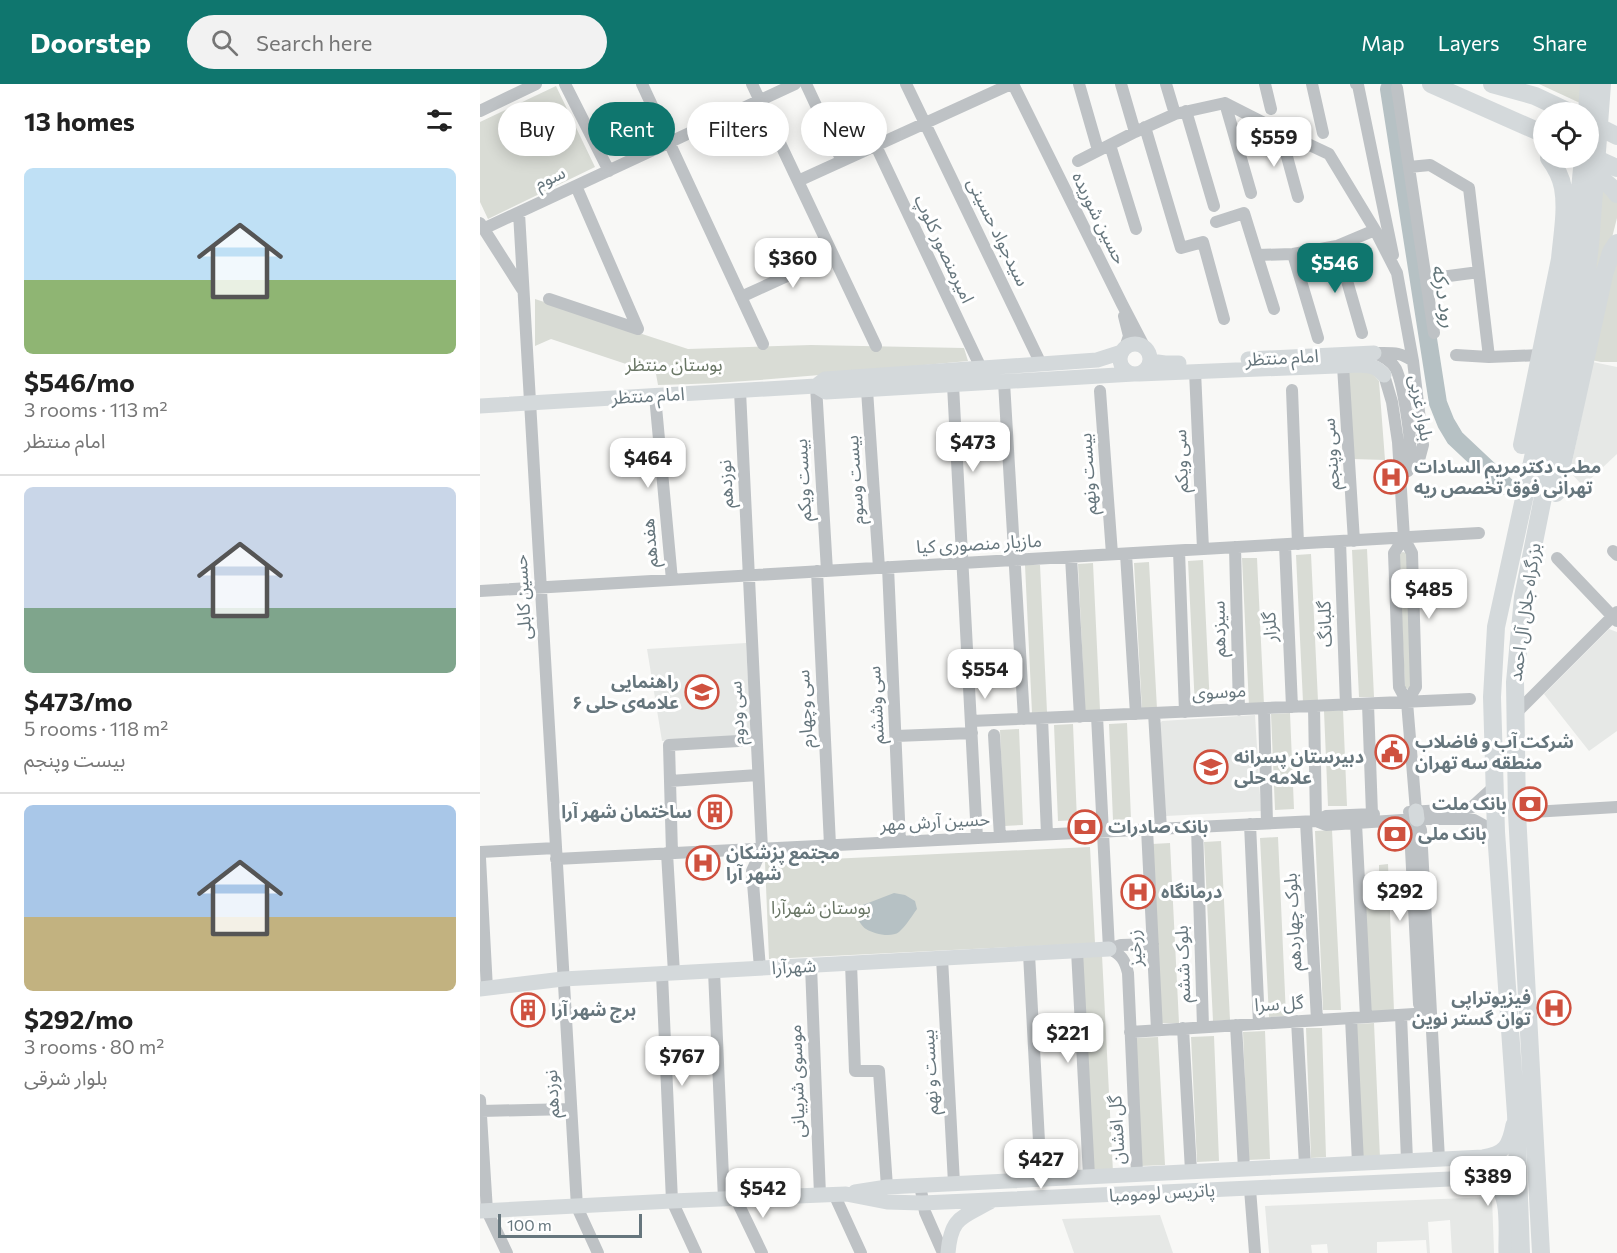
<!DOCTYPE html>
<meta charset="utf-8">
<style>
:root{--surface:#fff;--page:#f2f2f2;--text:#222;--muted:#767676;--line:#e0e0e0;--accent:#0f766e}
body{margin:0;font-family:Commissioner,"Noto Sans Arabic",sans-serif;background:var(--page);color:var(--text);height:100vh;display:flex;flex-direction:column;font-size:22px;white-space:nowrap}
*{box-sizing:border-box;margin:0}
p{font-size:20px;color:var(--muted)}
.icon{flex:none;width:33px;height:33px;fill:none;stroke:currentColor;stroke-width:2;stroke-linecap:round;stroke-linejoin:round}
.map{position:relative;flex:1;overflow:hidden}
.side{display:flex;flex-direction:column;background:var(--surface);width:480px}
.side>*{flex:none}
.hud{position:absolute;left:18px;top:18px;width:570px;height:54px;display:flex;gap:12px}
.tools{position:absolute;left:1053px;top:18px;display:grid;gap:12px}
.tools a{display:grid;place-items:center;width:66px;height:66px;border-radius:50%;background:var(--surface);box-shadow:0 3px 15px #0003;font-size:30px}
.scale{position:absolute;left:18px;bottom:15px;width:144px;box-sizing:border-box;padding-left:6px;border:3px solid #66767d;border-top:0;font-size:16px;line-height:21px;white-space:nowrap;color:#66767d;-webkit-text-stroke:4px #fff;paint-order:stroke}
.price{position:absolute;translate:-50% -51px;padding:0 14px;border-radius:12px;background:#fff;color:#222;font-size:20px;line-height:39px;filter:drop-shadow(0 2px 3px #0008)}
.price::after{content:'';position:absolute;left:50%;top:36px;width:18px;height:14px;margin-left:-9px;background:inherit;clip-path:polygon(0 0,100% 0,50% 100%)}
.price.selected{background:var(--accent);color:#fff}
ul{padding:0;list-style:none}
li{display:grid;align-content:center;gap:12px;height:318px;padding:0 24px}
li+li{border-top:2px solid var(--line)}
li span{display:grid;place-items:center;height:186px;border-radius:9px;color:#555}
li>.icon{margin-inline-start:auto}
span .icon{width:108px;height:108px;fill:#fffc;stroke-width:1}
li b{font-size:26px}
h2{display:flex;justify-content:space-between;align-items:center;height:72px;padding:0 24px;font-size:26px}
.chip{padding:0 21px;border-radius:27px;background:var(--surface);box-shadow:0 3px 15px #0003;font-size:21px;line-height:54px}
.chip.selected{background:var(--accent);color:#fff}
header{display:flex;align-items:center;gap:36px;box-sizing:border-box;height:84px;padding:0 30px;background:var(--accent);color:#fff}
header strong{font-size:28px}
nav{display:flex;gap:33px;margin-inline-start:auto;font-size:21px}
.search{width:420px;height:54px;background:var(--page);display:flex;align-items:center;gap:15px;box-sizing:border-box;padding:0 21px;border-radius:33px;color:var(--muted);font-size:22px}
main{display:flex;flex:1;min-height:0}
.map>svg:first-child{display:block}
.built{fill:#e6e8e6}
.green{fill:#d9dcd5}
.water{fill:#b6c1c4}
.lines{fill:none;stroke-linecap:round;stroke-linejoin:round}
.river{stroke:#b6c1c4;stroke-width:18}
.minor{stroke:#bec2c5;stroke-width:12}
.major{stroke:#d4d9db;stroke-width:15}
.highway{stroke:#d4d9db;stroke-width:18}
.labels{text-anchor:middle;stroke-width:6;stroke-linejoin:round;paint-order:stroke}
.street-label{font-size:18px;fill:#66767d;stroke:#fff}
.park-label{font-size:18px;fill:#697665;stroke:#fff}
.poi-label{font-size:18px;font-weight:bold;fill:#66767d;stroke:#fff;text-anchor:start}
.water-label{font-size:20px;font-style:italic;fill:#617478;stroke:#fff}
</style>
<header>
<strong>Doorstep</strong>
<div class="search"><svg class="icon" aria-label="search" viewBox="0 0 24 24"><circle cx="10" cy="10" r="6"/><path d="M15 15l6 6"/></svg>Search here</div>
<nav><a>Map</a><a>Layers</a><a>Share</a></nav>
</header>
<main>
<section class="side">
<h2>13 homes<svg class="icon" aria-label="filters" viewBox="0 0 24 24"><path d="M4 7h16M4 17h16"/><circle cx="9" cy="7" r="2"/><circle cx="15" cy="17" r="2"/></svg></h2>
<ul>
<li><span style="background:linear-gradient(#bfe0f5 60%,#8fb573 0)"><svg class="icon" aria-label="home" viewBox="0 0 24 24"><path d="M3 11l9-7 9 7M6 9v11h12V9"/></svg></span><div><b>$546/mo</b><p>3 rooms · 113 m²</p><p>امام منتظر</p></div></li>
<li><span style="background:linear-gradient(#c9d6e8 65%,#7fa58c 0)"><svg class="icon" aria-label="home" viewBox="0 0 24 24"><path d="M3 11l9-7 9 7M6 9v11h12V9"/></svg></span><div><b>$473/mo</b><p>5 rooms · 118 m²</p><p>بیست وپنجم</p></div></li>
<li><span style="background:linear-gradient(#a9c7e8 60%,#c2b280 0)"><svg class="icon" aria-label="home" viewBox="0 0 24 24"><path d="M3 11l9-7 9 7M6 9v11h12V9"/></svg></span><div><b>$292/mo</b><p>3 rooms · 80 m²</p><p>بلوار شرقی</p></div></li>
</ul>
</section>
<div class="map">
<svg width="1137" height="1169" viewBox="0 0 1137 1169">
<rect width="100%" height="100%" fill="#f8f8f6"/>
<path class="built" d="M 1113,278 L 1137,283 L 1137,370 L 1103,402 L 1090,388 Z
M 1129,545 L 1137,548 L 1137,647 L 1109,667 L 1064,610 Z
M 266,559 L 271,652 L 182,657 L 167,565 Z
M 775,631 L 781,727 L 686,732 L 680,639 L 682,637 Z
M 1012,1113 L 1014,1169 L 972,1169 L 970,1136 L 948,1138 L 950,1169 L 947,1169 L 946,1156 L 897,1158 L 897,1169 L 848,1169 L 847,1160 L 831,1161 L 832,1169 L 789,1169 L 785,1122 Z
M 680,1131 L 693,1169 L 594,1169 L 582,1135 Z"/>
<path class="green" d="M 1059,0 L 1102,0 L 1100,19 Z
M 76,2 L 115,83 L 8,135 L 0,118 L 0,38 Z
M 1123,98 L 1137,115 L 1137,134 L 1073,386 Z
M 1137,165 L 1137,278 L 1121,278 L 1111,276 Z
M 55,215 L 208,265 L 331,261 L 484,264 L 488,277 C 385,286 282,299 178,301 L 176,290 L 71,255 L 55,262 Z
M 868,288 L 891,288 L 899,297 L 905,376 L 873,375 Z
M 887,465 L 894,613 L 879,613 L 872,466 Z
M 923,468 L 927,469 L 933,601 L 929,606 L 925,603 L 919,474 L 920,469 Z
M 831,470 L 838,617 L 823,618 L 816,471 Z
M 762,474 L 777,474 L 784,621 L 769,622 Z
M 723,476 L 730,623 L 715,624 L 708,477 Z
M 669,478 L 677,625 L 662,626 L 654,479 Z
M 613,479 L 620,626 L 605,627 L 598,480 Z
M 545,481 L 560,481 L 567,628 L 552,629 Z
M 863,626 L 867,722 L 848,722 L 844,627 Z
M 810,629 L 814,725 L 795,726 L 791,630 Z
M 647,639 L 651,735 L 633,736 L 629,640 Z
M 593,640 L 597,736 L 578,737 L 574,641 Z
M 539,645 L 543,741 L 524,742 L 520,646 Z
M 852,746 L 861,926 L 843,926 L 835,747 Z
M 798,753 L 806,932 L 789,933 L 780,754 Z
M 741,757 L 750,936 L 733,937 L 724,758 Z
M 690,759 L 699,939 L 681,939 L 672,760 Z
M 610,763 L 615,859 L 289,875 L 285,778 Z
M 908,780 L 914,927 L 889,928 L 884,799 L 899,798 L 899,781 Z
M 622,871 L 633,1088 L 613,1089 L 602,872 Z
M 894,939 L 900,1074 L 882,1075 L 876,940 Z
M 826,944 L 842,944 L 846,1073 L 831,1074 Z
M 785,947 L 790,1075 L 768,1076 L 763,948 Z
M 734,952 L 739,1077 L 717,1078 L 711,953 Z
M 678,953 L 685,1081 L 660,1082 L 653,954 Z"/>
<path class="water" d="M 414,809 L 425,811 L 435,817 L 437,825 C 431,833 426,842 419,848 C 411,854 394,850 386,845 C 381,842 378,835 376,829 L 383,821 Z"/>
<g class="lines">
<path class="river" d="M 909,5 L 958,319 L 966,339 L 975,354 L 1026,402"/>
<path class="minor" d="M 85,0 L 129,87
M 162,0 L 283,260
M 272,0 L 396,262
M 326,0 L 362,77
M 426,0 L 561,280
M 533,0 L 642,220 L 666,266
M 599,0 L 618,66
M 641,0 L 655,48
M 686,0 L 695,30
M 785,0 L 791,25
M 832,0 L 843,49
M 876,0 L 878,1 L 913,171
M 917,4 L 954,249
M 745,19 L 771,109
M 0,27 L 56,0
M 706,27 L 734,122
M 665,43 L 701,164 L 723,158 L 744,235
M 800,47 L 818,113
M 630,61 L 656,145
M 396,62 L 501,284
M 598,77 L 655,48 L 695,30 L 745,19 L 800,47 L 849,70 L 895,146 L 917,189 L 933,277 L 943,361 L 939,376 L 930,384
M 929,83 L 950,81 L 989,104 L 1009,273
M 318,97 L 531,0
M 96,102 L 158,245
M 39,129 L 97,1123 L 118,1169
M 736,138 L 764,129 L 777,171 L 813,170 L 857,162 L 895,146
M 0,139 L 42,205
M 3,145 L 315,0
M 857,162 L 882,249
M 813,170 L 838,254
M 777,171 L 794,225
M 946,195 L 999,188
M 261,213 L 353,171
M 69,215 L 158,245
M 644,232 L 649,252 L 645,264
M 894,269 C 903,272 911,276 916,285 C 923,300 936,375 928,387
M 898,269 C 913,269 920,268 933,277
M 976,271 L 1009,273 L 1061,271
M 863,282 L 874,457
M 715,287 L 723,465
M 904,291 L 912,318 L 918,358 L 924,454 L 932,469 L 936,603 L 927,618
M 524,298 L 544,635
M 473,301 L 497,754
M 336,302 L 347,487
M 387,306 L 399,484
M 812,306 L 818,460
M 260,307 L 282,765 L 272,787 L 280,884
M 620,307 L 632,470
M 175,312 L 192,496
M 924,454 L 914,469 L 919,603 L 927,618 L 936,727
M 860,457 L 866,621
M 805,461 L 812,623
M 755,463 L 759,626
M 699,467 L 705,628
M 1133,467 L 1137,471
M 646,470 L 656,630
M 591,473 L 600,633
M 1077,474 L 1137,537
M 408,483 L 420,758
M 337,487 L 350,761
M 0,507 L 999,449
M 888,620 L 892,730
M 834,622 L 836,737
M 784,624 L 787,739
M 674,629 L 681,745
M 1035,630 L 1137,528
M 617,632 L 629,865
M 562,634 L 567,750
M 491,637 L 990,615
M 514,651 L 520,753
M 416,652 L 492,649
M 190,697 L 278,691
M 929,728 L 980,725 L 992,723 L 1014,703
M 1037,729 L 1137,723
M 937,735 L 941,746 L 959,1075
M 937,735 L 930,746 L 939,920 L 942,926 L 950,929
M 836,737 L 846,732 L 894,730
M 826,738 L 837,936
M 876,739 L 886,933
M 770,740 L 779,940
M 717,743 L 723,943
M 667,745 L 677,946
M 0,768 L 76,764
M 187,769 L 194,889
M 192,769 L 189,661 L 276,656
M 0,774 L 7,905
M 76,775 L 836,737 L 846,741 L 937,735 L 983,735 L 994,736 L 1016,748
M 629,865 C 641,870 645,876 648,889 L 657,1090
M 629,865 L 641,861 L 673,860
M 597,867 L 609,1092
M 549,870 L 561,1095
M 462,874 L 474,1099
M 371,879 L 375,987 L 399,987 L 407,1103
M 331,882 L 340,1111
M 234,887 L 244,1116
M 182,890 L 192,1117 L 216,1169
M 921,931 L 927,1076
M 871,934 L 878,1079
M 817,937 L 825,1081
M 756,941 L 764,1085
M 703,944 L 711,1087
M 650,948 L 950,929
M 0,1016 L 7,1127 L 27,1169
M 1,1027 L 91,1025
M 440,1101 L 445,1128 L 463,1169
M 770,1105 L 775,1169
M 354,1110 L 381,1169
M 256,1115 L 282,1169"/>
<path class="major" d="M640 275a15 15 0 1 1 30 0a15 15 0 1 1-30 0Z
M 768,275 L 894,269
M 670,277 L 685,279 L 699,279
M 659,290 L 881,281 C 892,282 897,283 904,291
M 336,302 L 346,308 L 654,290
M 0,322 L 336,302 L 345,295 L 617,276 L 642,268
M 936,727 L 937,735
M 0,905 L 83,895 L 629,865
M 375,1108 L 407,1103 L 1003,1073 C 1025,1069 1029,1062 1033,1041
M 0,1127 L 192,1117 L 366,1110 L 407,1118 L 442,1119 L 970,1095 C 982,1095 996,1094 1007,1097 C 1032,1102 1025,1150 1026,1169
M 468,1169 C 471,1133 481,1134 510,1118"/>
<path class="highway" d="M 951,0 L 1064,50
M 1012,0 L 1055,12 L 1089,28
M 1107,28 L 1109,0
M 1109,38 L 1137,52
M 1108,71 L 1137,84
M 1104,91 C 1119,92 1128,98 1137,110
M 1042,361 L 1080,175 C 1082,152 1087,126 1083,104 C 1081,93 1075,82 1069,74
M 1076,409 L 1124,191 L 1131,168 L 1137,159
M 1041,1169 L 1036,1030 L 1016,748 L 1012,613 L 1016,543 L 1080,250 L 1090,196 L 1095,157 L 1103,74
M 1061,1169 L 1037,729 L 1035,598 L 1043,513 L 1105,204 L 1110,161 L 1122,0"/>
</g>
<defs>
<g id="hospital-ring" transform="scale(1.725)"><circle r="9.5" fill="#fff" stroke="#cf513f" stroke-width="1.5"/><path d="M-5-5h3v3.5h4V-5h3V5h-3V1.5h-4V5h-3Z" fill="#cf513f"/></g>
<g id="school-ring" transform="scale(1.725)"><circle r="9.5" fill="#fff" stroke="#cf513f" stroke-width="1.5"/><path d="M0-5L7-2L0 1L-7-2ZM-4 1L0 2.5L4 1V4Q0 6-4 4Z" fill="#cf513f"/></g>
<g id="civic-ring" transform="scale(1.725)"><circle r="9.5" fill="#fff" stroke="#cf513f" stroke-width="1.5"/><path d="M-.6-6.5H3V-4.5H.6V-3L4-1V1h2V6H-6V1h2V-1L-.6-3ZM-1.2 2.5V6h2.4V2.5Z" fill="#cf513f"/></g>
<g id="bank-ring" transform="scale(1.725)"><circle r="9.5" fill="#fff" stroke="#cf513f" stroke-width="1.5"/><path d="M-6-4H6V4H-6ZM0-2.3a2.3 2.3 0 1 0 0 4.6a2.3 2.3 0 1 0 0-4.6Z" fill="#cf513f"/></g>
<g id="building-ring" transform="scale(1.725)"><circle r="9.5" fill="#fff" stroke="#cf513f" stroke-width="1.5"/><path d="M-4-6H4V6H1V3H-1V6H-4ZM-2.5-4.3h1.7v1.8h-1.7ZM.8-4.3h1.7v1.8H.8ZM-2.5-1h1.7V.8h-1.7ZM.8-1h1.7V.8H.8Z" fill="#cf513f"/></g>
</defs>
<g fill-rule="evenodd">
<use href="#hospital-ring" x="911" y="393"/>
<use href="#school-ring" x="222" y="608"/>
<use href="#civic-ring" x="912" y="668"/>
<use href="#school-ring" x="731" y="683"/>
<use href="#bank-ring" x="1050" y="720"/>
<use href="#building-ring" x="235" y="728"/>
<use href="#bank-ring" x="605" y="743"/>
<use href="#bank-ring" x="915" y="750"/>
<use href="#hospital-ring" x="223" y="779"/>
<use href="#hospital-ring" x="658" y="808"/>
<use href="#hospital-ring" x="1074" y="924"/>
<use href="#building-ring" x="48" y="926"/>
</g>
<g class="labels">
<g class="street-label">
<text transform="translate(70 94) rotate(-25)" y="6">سوم</text>
<text transform="translate(619 134) rotate(64)" y="6">حسین شوریده</text>
<text transform="translate(518 148) rotate(64)" y="6">سیدجواد حسینی</text>
<text transform="translate(464 165) rotate(65)" y="6">امیرمنصور کلوپ</text>
<text transform="translate(802 274) rotate(-3)" y="6">امام منتظر</text>
<text transform="translate(168 312) rotate(-3)" y="6">امام منتظر</text>
<text transform="translate(941 324) rotate(80)" y="6">بلوار غربی</text>
<text transform="translate(851 370) rotate(-94)" y="6">سی وپنجم</text>
<text transform="translate(701 377) rotate(-92)" y="6">سی ویکم</text>
<text transform="translate(608 390) rotate(-94)" y="6">بیست ونهم</text>
<text transform="translate(323 396) rotate(-93)" y="6">بیست ویکم</text>
<text transform="translate(375 396) rotate(-94)" y="6">بیست وسوم</text>
<text transform="translate(246 400) rotate(-93)" y="6">نوزدهم</text>
<text transform="translate(170 459) rotate(-95)" y="6">هفدهم</text>
<text transform="translate(499 460) rotate(-3)" y="6">مازیار منصوری کیا</text>
<text transform="translate(43 513) rotate(-93)" y="6">حسین کابلی</text>
<text transform="translate(1045 528) rotate(-82)" y="6">بزرگراه جلال آل احمد</text>
<text transform="translate(845 540) rotate(-92)" y="6">گلبانگ</text>
<text transform="translate(790 543) rotate(-93)" y="6">گلزار</text>
<text transform="translate(739 545) rotate(-91)" y="6">سیزدهم</text>
<text transform="translate(739 608) rotate(-3)" y="6">موسوی</text>
<text transform="translate(396 621) rotate(-93)" y="6">سی وششم</text>
<text transform="translate(325 625) rotate(-93)" y="6">سی وچهارم</text>
<text transform="translate(257 629) rotate(-93)" y="6">سی ودوم</text>
<text transform="translate(455 738) rotate(-3)" y="6">حسین آرش مهر</text>
<text transform="translate(813 838) rotate(-93)" y="6">بلوک چهاردهم</text>
<text transform="translate(655 864) rotate(-93)" y="6">زرخیز</text>
<text transform="translate(703 880) rotate(-92)" y="6">بلوک ششم</text>
<text transform="translate(314 883) rotate(-3)" y="6">شهرآرا</text>
<text transform="translate(799 920) rotate(-3)" y="6">گل سرا</text>
<text transform="translate(450 988) rotate(-93)" y="6">بیست و نهم</text>
<text transform="translate(317 997) rotate(-92)" y="6">موسوی شربیانی</text>
<text transform="translate(72 1010) rotate(-93)" y="6">نوزدهم</text>
<text transform="translate(637 1046) rotate(-93)" y="6">گل افشان</text>
<text transform="translate(682 1109) rotate(-3)" y="6">پاتریس لومومبا</text>
</g>
<g class="park-label">
<text x="194" y="287">بوستان منتظر</text>
<text x="341" y="830">بوستان شهرآرا</text>
</g>
<g class="poi-label">
<text x="934" y="389">مطب دكترمريم السادات<tspan x="934" dy="21">تهرانی فوق تخصص ریه</tspan></text>
<text x="199" y="604" text-anchor="end">راهنمایی<tspan x="199" dy="21">علامه‌ی حلی ۶</tspan></text>
<text x="935" y="664">شرکت آب و فاضلاب<tspan x="935" dy="21">منطقه سه تهران</tspan></text>
<text x="754" y="679">دبیرستان پسرانه<tspan x="754" dy="21">علامه حلی</tspan></text>
<text x="1027" y="726" text-anchor="end">بانک ملت</text>
<text x="212" y="734" text-anchor="end">ساختمان شهر آرا</text>
<text x="628" y="749">بانک صادرات</text>
<text x="938" y="756">بانک ملی</text>
<text x="246" y="775">مجتمع پزشکان<tspan x="246" dy="21">شهر آرا</tspan></text>
<text x="681" y="814">درمانگاه</text>
<text x="1051" y="920" text-anchor="end">فیزیوتراپی<tspan x="1051" dy="21">توان گستر نوین</tspan></text>
<text x="71" y="932">برج شهر آرا</text>
</g>
<g class="water-label">
<text transform="translate(964 212) rotate(81)" y="7">رود درکه</text>
</g>
</g>
</svg>
<div class="tools">
<a><svg class="icon" aria-label="locate" viewBox="0 0 24 24"><circle cx="12" cy="12" r="6"/><path d="M12 2v4M12 18v4M2 12h4M18 12h4"/></svg></a>
</div>
<div class="scale">100 m</div>
<b class="price" style="left:794px;top:84px">$559</b>
<b class="price" style="left:313px;top:205px">$360</b>
<b class="price selected" style="left:855px;top:210px">$546</b>
<b class="price" style="left:493px;top:389px">$473</b>
<b class="price" style="left:168px;top:405px">$464</b>
<b class="price" style="left:949px;top:536px">$485</b>
<b class="price" style="left:505px;top:616px">$554</b>
<b class="price" style="left:920px;top:838px">$292</b>
<b class="price" style="left:588px;top:980px">$221</b>
<b class="price" style="left:202px;top:1003px">$767</b>
<b class="price" style="left:561px;top:1106px">$427</b>
<b class="price" style="left:1008px;top:1123px">$389</b>
<b class="price" style="left:283px;top:1135px">$542</b>
<div class="hud">
<a class="chip">Buy</a>
<a class="chip selected">Rent</a>
<a class="chip">Filters</a>
<a class="chip">New</a>
</div>
</div>
</main>
